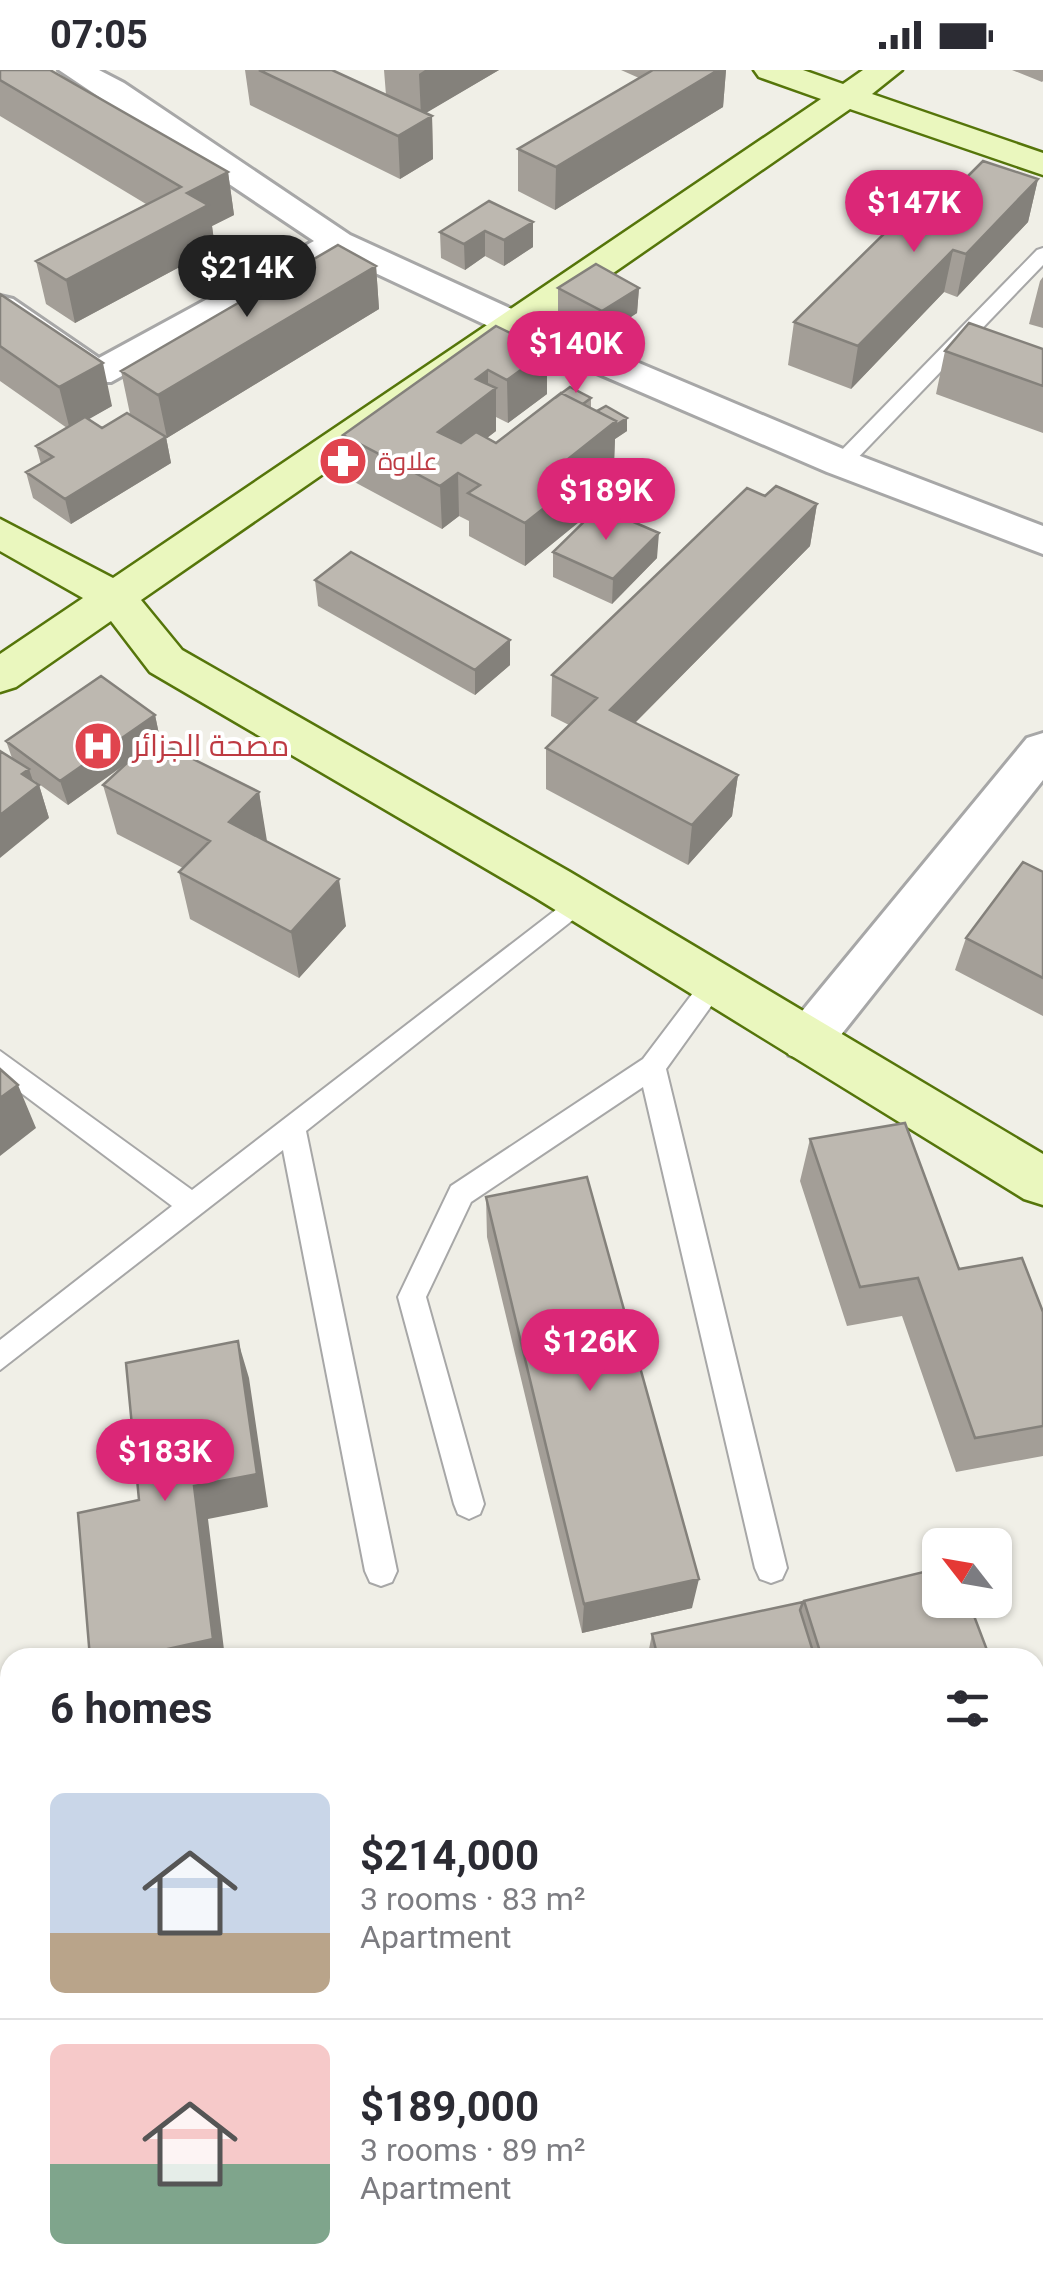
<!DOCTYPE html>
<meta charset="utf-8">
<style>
:root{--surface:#fff;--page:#f7f7f7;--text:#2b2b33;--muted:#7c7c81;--line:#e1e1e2;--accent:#db2777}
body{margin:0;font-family:Roboto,Cairo,sans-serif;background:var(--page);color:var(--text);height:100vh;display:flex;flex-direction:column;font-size:38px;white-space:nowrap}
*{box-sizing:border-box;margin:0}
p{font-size:32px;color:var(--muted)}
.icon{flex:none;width:55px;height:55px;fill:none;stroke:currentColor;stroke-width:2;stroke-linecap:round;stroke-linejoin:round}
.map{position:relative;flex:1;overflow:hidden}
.side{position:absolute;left:0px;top:1578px;width:1045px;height:642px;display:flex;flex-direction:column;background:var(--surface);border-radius:30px 30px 0 0;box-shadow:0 2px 8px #0004}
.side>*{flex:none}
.needle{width:65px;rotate:301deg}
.buttons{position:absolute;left:922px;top:1458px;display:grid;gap:20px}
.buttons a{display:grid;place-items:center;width:90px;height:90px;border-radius:15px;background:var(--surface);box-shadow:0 2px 8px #0004;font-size:50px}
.price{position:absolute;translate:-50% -85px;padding:0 22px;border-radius:35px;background:var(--accent);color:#fff;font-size:32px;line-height:65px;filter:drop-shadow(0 2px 5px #0008)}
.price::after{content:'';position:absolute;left:50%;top:60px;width:30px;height:22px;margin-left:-15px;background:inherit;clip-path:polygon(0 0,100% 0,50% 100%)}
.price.current{background:#222;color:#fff}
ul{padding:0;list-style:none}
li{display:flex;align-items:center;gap:30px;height:250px;padding:0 50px}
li+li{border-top:2px solid var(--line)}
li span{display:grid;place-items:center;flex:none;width:280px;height:200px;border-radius:15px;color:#555}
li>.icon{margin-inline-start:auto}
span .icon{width:120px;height:120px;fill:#fffc;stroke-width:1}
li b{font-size:42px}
h2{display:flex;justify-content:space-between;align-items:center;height:120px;padding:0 50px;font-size:42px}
.status{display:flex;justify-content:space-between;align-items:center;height:70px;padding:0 50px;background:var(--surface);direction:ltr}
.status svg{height:28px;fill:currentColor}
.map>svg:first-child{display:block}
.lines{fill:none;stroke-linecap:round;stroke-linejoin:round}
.river{fill:#aac7dc;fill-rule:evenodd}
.lane-casing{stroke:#a7a7a7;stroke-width:4}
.street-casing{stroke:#a7a7a7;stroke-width:6}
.secondary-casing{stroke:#55750a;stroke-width:5}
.lane{fill:#fff;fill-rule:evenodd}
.street{fill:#fff;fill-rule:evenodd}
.secondary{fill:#eaf7be;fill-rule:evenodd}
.wall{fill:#a39e97}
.shaded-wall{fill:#84817b}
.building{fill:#bdb8b0;stroke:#84817b;stroke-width:2.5}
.labels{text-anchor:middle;stroke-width:8;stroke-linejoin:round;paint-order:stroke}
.far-health-label{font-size:25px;fill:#be3a42;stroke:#fff;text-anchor:start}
.health-label{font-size:30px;fill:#be3a42;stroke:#fff;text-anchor:start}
</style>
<div class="status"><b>07:05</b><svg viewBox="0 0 49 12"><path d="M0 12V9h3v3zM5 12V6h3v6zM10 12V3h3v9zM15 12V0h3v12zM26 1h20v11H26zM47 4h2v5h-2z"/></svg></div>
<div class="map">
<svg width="1043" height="2219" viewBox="0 0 1043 2219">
<rect width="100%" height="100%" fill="#f0efe7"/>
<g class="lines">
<path class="river" d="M 0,1699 L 10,1699 L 10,1817 L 0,1817 Z
M 1035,1855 L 1043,1858 L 1043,1980 L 1035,1977 Z"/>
<g class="lane-casing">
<path id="lane" d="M 1043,178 L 1043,195 L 848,398 L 834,398 L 834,388 L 1037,180 Z
M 579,822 L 588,824 L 591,831 L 588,838 L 306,1061 L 397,1501 L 392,1512 L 381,1516 L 370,1512 L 365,1501 L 283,1080 L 0,1300 L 0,1270 L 172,1136 L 0,1007 L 0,981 L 192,1120 Z
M 714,904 L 727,914 L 666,999 L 787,1498 L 782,1509 L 771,1513 L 760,1509 L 755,1498 L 643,1017 L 471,1132 L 426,1227 L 484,1434 L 480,1444 L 469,1449 L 458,1444 L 454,1434 L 398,1227 L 451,1116 L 643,989 L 705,907 Z"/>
</g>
<g class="street-casing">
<path id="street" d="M 59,0 L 99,0 L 124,13 L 350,165 L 525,245 L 855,384 L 1043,456 L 1043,484 L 827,402 L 499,261 L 339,186 L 111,312 L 85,312 L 0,253 L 0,226 L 13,229 L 99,288 L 314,171 Z
M 1043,663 L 1043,710 L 825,985 L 807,991 L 789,985 L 782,971 L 789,957 L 1027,668 Z"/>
</g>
<g class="secondary-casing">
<path id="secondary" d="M 754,0 L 803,0 L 843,14 L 863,0 L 902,0 L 872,24 L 1043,83 L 1043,105 L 850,39 L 141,530 L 182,580 L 570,802 L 1043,1084 L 1043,1135 L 1024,1129 L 536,828 L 150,602 L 111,551 L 16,617 L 0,622 L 0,584 L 83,528 L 0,481 L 0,449 L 113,508 L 821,29 L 759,7 Z"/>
</g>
<use href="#lane" class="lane"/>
<use href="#street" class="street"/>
<use href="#secondary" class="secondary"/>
</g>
<path class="wall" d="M 0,0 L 228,102 L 234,145 L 212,156 L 215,178 L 75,253 L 46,234 L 36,191 L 146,134 L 0,46 Z
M 245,0 L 332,0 L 386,25 L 384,0 L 499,0 L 425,43 L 432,46 L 433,89 L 400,109 L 250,35 Z
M 621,0 L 726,0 L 723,37 L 555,140 L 518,121 L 518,79 L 639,8 Z
M 1012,0 L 1043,0 L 1043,11 L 1042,12 Z
M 1038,109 L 1028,152 L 957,227 L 944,222 L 851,319 L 788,295 L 794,252 L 912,162 Z
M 533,152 L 533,177 L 504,196 L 485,186 L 465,200 L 441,188 L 440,162 Z
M 376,196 L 379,239 L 167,368 L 130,344 L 121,301 Z
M 1043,207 L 1043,258 L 1029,254 L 1040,211 Z
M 558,218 L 639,218 L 637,243 L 600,267 L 558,243 Z
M 0,224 L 112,336 L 88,349 L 102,358 L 166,367 L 171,393 L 71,454 L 33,428 L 26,402 L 41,394 L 36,376 L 67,358 L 0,311 Z
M 496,256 L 547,324 L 508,353 L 496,347 L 496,361 L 487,368 L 496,373 L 591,328 L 591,338 L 627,361 L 615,369 L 614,393 L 591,412 L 590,443 L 525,496 L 469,466 L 469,451 L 459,446 L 442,459 L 347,408 L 343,365 Z
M 1043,279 L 1043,363 L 936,324 L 945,281 Z
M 765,426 L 817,434 L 810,476 L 635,653 L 738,705 L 732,746 L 688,795 L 546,719 L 546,678 L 569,655 L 551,646 L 552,605 Z
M 553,482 L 657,488 L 612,534 L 553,507 Z
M 315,510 L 510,595 L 475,625 L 318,536 Z
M 155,645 L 160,669 L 157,671 L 259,722 L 266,772 L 346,856 L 299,908 L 190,849 L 179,802 L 183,798 L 117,764 L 103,715 L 130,691 L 68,735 L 32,709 L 39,715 L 49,748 L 12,688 L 6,671 Z
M 1043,802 L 1043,946 L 955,900 L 966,868 Z
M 810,1069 L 959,1199 L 1043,1242 L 1043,1386 L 956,1402 L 902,1246 L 847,1256 L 800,1111 Z
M 486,1127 L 692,1538 L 582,1563 L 487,1167 Z
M 803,1532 L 990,1588 L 649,1588 L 648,1584 L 652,1564 Z"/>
<path class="shaded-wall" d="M 425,0 L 499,0 L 421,46 L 419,4 Z
M 718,0 L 726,0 L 723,37 L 555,140 L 556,97 Z
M 432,46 L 433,89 L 400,109 L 398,66 Z
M 228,102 L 234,145 L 212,156 L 215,178 L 75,253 L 66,210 L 187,123 Z
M 1038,109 L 1028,152 L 957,227 L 966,184 Z
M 533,152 L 533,177 L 504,196 L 504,170 Z
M 485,161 L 485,186 L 465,200 L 464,174 Z
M 953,180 L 944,222 L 851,319 L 858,276 Z
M 376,196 L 379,239 L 167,368 L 158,325 Z
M 639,218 L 637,243 L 600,267 L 602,241 Z
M 547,281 L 547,324 L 508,353 L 507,310 Z
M 103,293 L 112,336 L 70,360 L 59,317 Z
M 488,300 L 488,324 L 496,318 L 496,361 L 440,404 L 438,362 L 476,309 Z
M 627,348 L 627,361 L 615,369 L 614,393 L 591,412 L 590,443 L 525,496 L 525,453 L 568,389 L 616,351 Z
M 166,367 L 171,393 L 71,454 L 65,429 Z
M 458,403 L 459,446 L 442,459 L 440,416 Z
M 817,434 L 810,476 L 607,681 L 610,640 Z
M 659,463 L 657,488 L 612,534 L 613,509 Z
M 510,570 L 510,595 L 475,625 L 475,600 Z
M 155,645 L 160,669 L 68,735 L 60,711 Z
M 29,699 L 35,717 L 39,715 L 49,748 L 0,788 L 0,745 L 22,704 Z
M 738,705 L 732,746 L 688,795 L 692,755 Z
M 259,722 L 267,771 L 239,800 L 229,752 Z
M 339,809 L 346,856 L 299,908 L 291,862 Z
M 18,1015 L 36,1058 L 0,1086 L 0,1028 Z
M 238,1271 L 249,1308 L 268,1437 L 208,1449 L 225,1588 L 127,1588 L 194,1416 Z
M 699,1509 L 692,1538 L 582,1563 L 584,1534 Z"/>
<path class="building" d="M 0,0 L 50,0 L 228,102 L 187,123 L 208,135 L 66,210 L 36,191 L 181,117 L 0,10 Z
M 259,0 L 332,0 L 432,46 L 398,66 Z
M 653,0 L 718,0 L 556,97 L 518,79 Z
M 983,91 L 1038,109 L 966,184 L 953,180 L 858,276 L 794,252 L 893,155 L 912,162 Z
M 489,131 L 533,152 L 504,170 L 485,161 L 464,174 L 440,162 Z
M 338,175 L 376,196 L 158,325 L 121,301 Z
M 596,194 L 639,218 L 602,241 L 558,218 Z
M 0,224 L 103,293 L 59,317 L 0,276 Z
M 969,253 L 1043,279 L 1043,316 L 945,281 Z
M 496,256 L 547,281 L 507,310 L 488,300 L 476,309 L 496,318 L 438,362 L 461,373 L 476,362 L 496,373 L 561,323 L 616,351 L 568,389 L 591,401 L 525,453 L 468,423 L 480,415 L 458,403 L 440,416 L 343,365 Z
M 570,317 L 591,328 L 583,334 L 561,323 L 555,328 Z
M 606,336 L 627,348 L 616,355 L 616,351 L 597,341 Z
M 127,343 L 166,367 L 65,429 L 26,402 L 53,387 L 36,376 L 85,347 L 102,358 Z
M 776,416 L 817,434 L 610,640 L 738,705 L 692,755 L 546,678 L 597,628 L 552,605 L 747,418 L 765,426 Z
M 599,437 L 659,463 L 613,509 L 553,482 Z
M 351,482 L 510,570 L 475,600 L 315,510 Z
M 101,606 L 155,645 L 60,711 L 6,671 Z
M 153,669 L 259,722 L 229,752 L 339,809 L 291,862 L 179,802 L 210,771 L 103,715 Z
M 0,681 L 29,699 L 22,704 L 39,715 L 0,745 Z
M 1023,792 L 1043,802 L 1043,908 L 966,868 Z
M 0,999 L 18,1015 L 0,1028 Z
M 905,1053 L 959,1199 L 1022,1188 L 1043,1242 L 1043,1356 L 975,1368 L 918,1208 L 860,1217 L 810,1069 Z
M 587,1107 L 699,1509 L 584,1534 L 486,1127 Z
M 238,1271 L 257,1404 L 194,1416 L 213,1569 L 127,1588 L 90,1588 L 78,1443 L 139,1430 L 126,1293 Z
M 940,1498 L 940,1530 L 968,1530 L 990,1588 L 822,1588 L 804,1531 Z
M 803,1532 L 800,1540 L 815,1588 L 658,1588 L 652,1564 Z
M 418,2210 L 715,2210 L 721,2219 L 407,2219 Z"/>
<defs>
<g id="pharmacy-disc" transform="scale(2.5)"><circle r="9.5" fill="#e0444e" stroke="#fff"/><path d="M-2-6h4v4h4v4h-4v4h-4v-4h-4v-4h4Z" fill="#fff"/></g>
<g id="hospital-disc" transform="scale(2.5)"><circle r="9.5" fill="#e0444e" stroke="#fff"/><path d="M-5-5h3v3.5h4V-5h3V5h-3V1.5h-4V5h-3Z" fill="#fff"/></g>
</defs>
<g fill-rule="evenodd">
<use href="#pharmacy-disc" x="343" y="391"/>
<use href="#hospital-disc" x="98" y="676"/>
</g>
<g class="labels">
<g class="far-health-label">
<text x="378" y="400">علاوة</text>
</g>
<g class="health-label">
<text x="133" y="686">مصحة الجزائر</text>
</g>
</g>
</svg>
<div class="buttons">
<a><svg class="needle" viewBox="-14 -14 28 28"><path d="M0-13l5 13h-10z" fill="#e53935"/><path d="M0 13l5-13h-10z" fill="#7c7c81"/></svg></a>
</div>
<b class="price" style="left:914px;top:185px">$147K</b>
<b class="price current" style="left:247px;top:250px">$214K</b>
<b class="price" style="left:576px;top:326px">$140K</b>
<b class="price" style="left:606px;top:473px">$189K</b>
<b class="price" style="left:590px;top:1324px">$126K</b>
<b class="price" style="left:165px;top:1434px">$183K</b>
<section class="side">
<h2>6 homes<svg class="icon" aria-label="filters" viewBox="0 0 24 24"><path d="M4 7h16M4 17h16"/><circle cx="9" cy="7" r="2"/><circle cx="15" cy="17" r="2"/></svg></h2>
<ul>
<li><span style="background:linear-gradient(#c9d6e8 70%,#b9a48a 0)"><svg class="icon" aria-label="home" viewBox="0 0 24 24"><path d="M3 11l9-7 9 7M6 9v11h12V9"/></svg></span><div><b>$214,000</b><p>3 rooms · 83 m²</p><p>Apartment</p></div></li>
<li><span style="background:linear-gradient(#f6c9c9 60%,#7fa58c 0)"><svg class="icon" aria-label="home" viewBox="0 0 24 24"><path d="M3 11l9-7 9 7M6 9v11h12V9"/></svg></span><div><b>$189,000</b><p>3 rooms · 89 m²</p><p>Apartment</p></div></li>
</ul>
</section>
</div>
